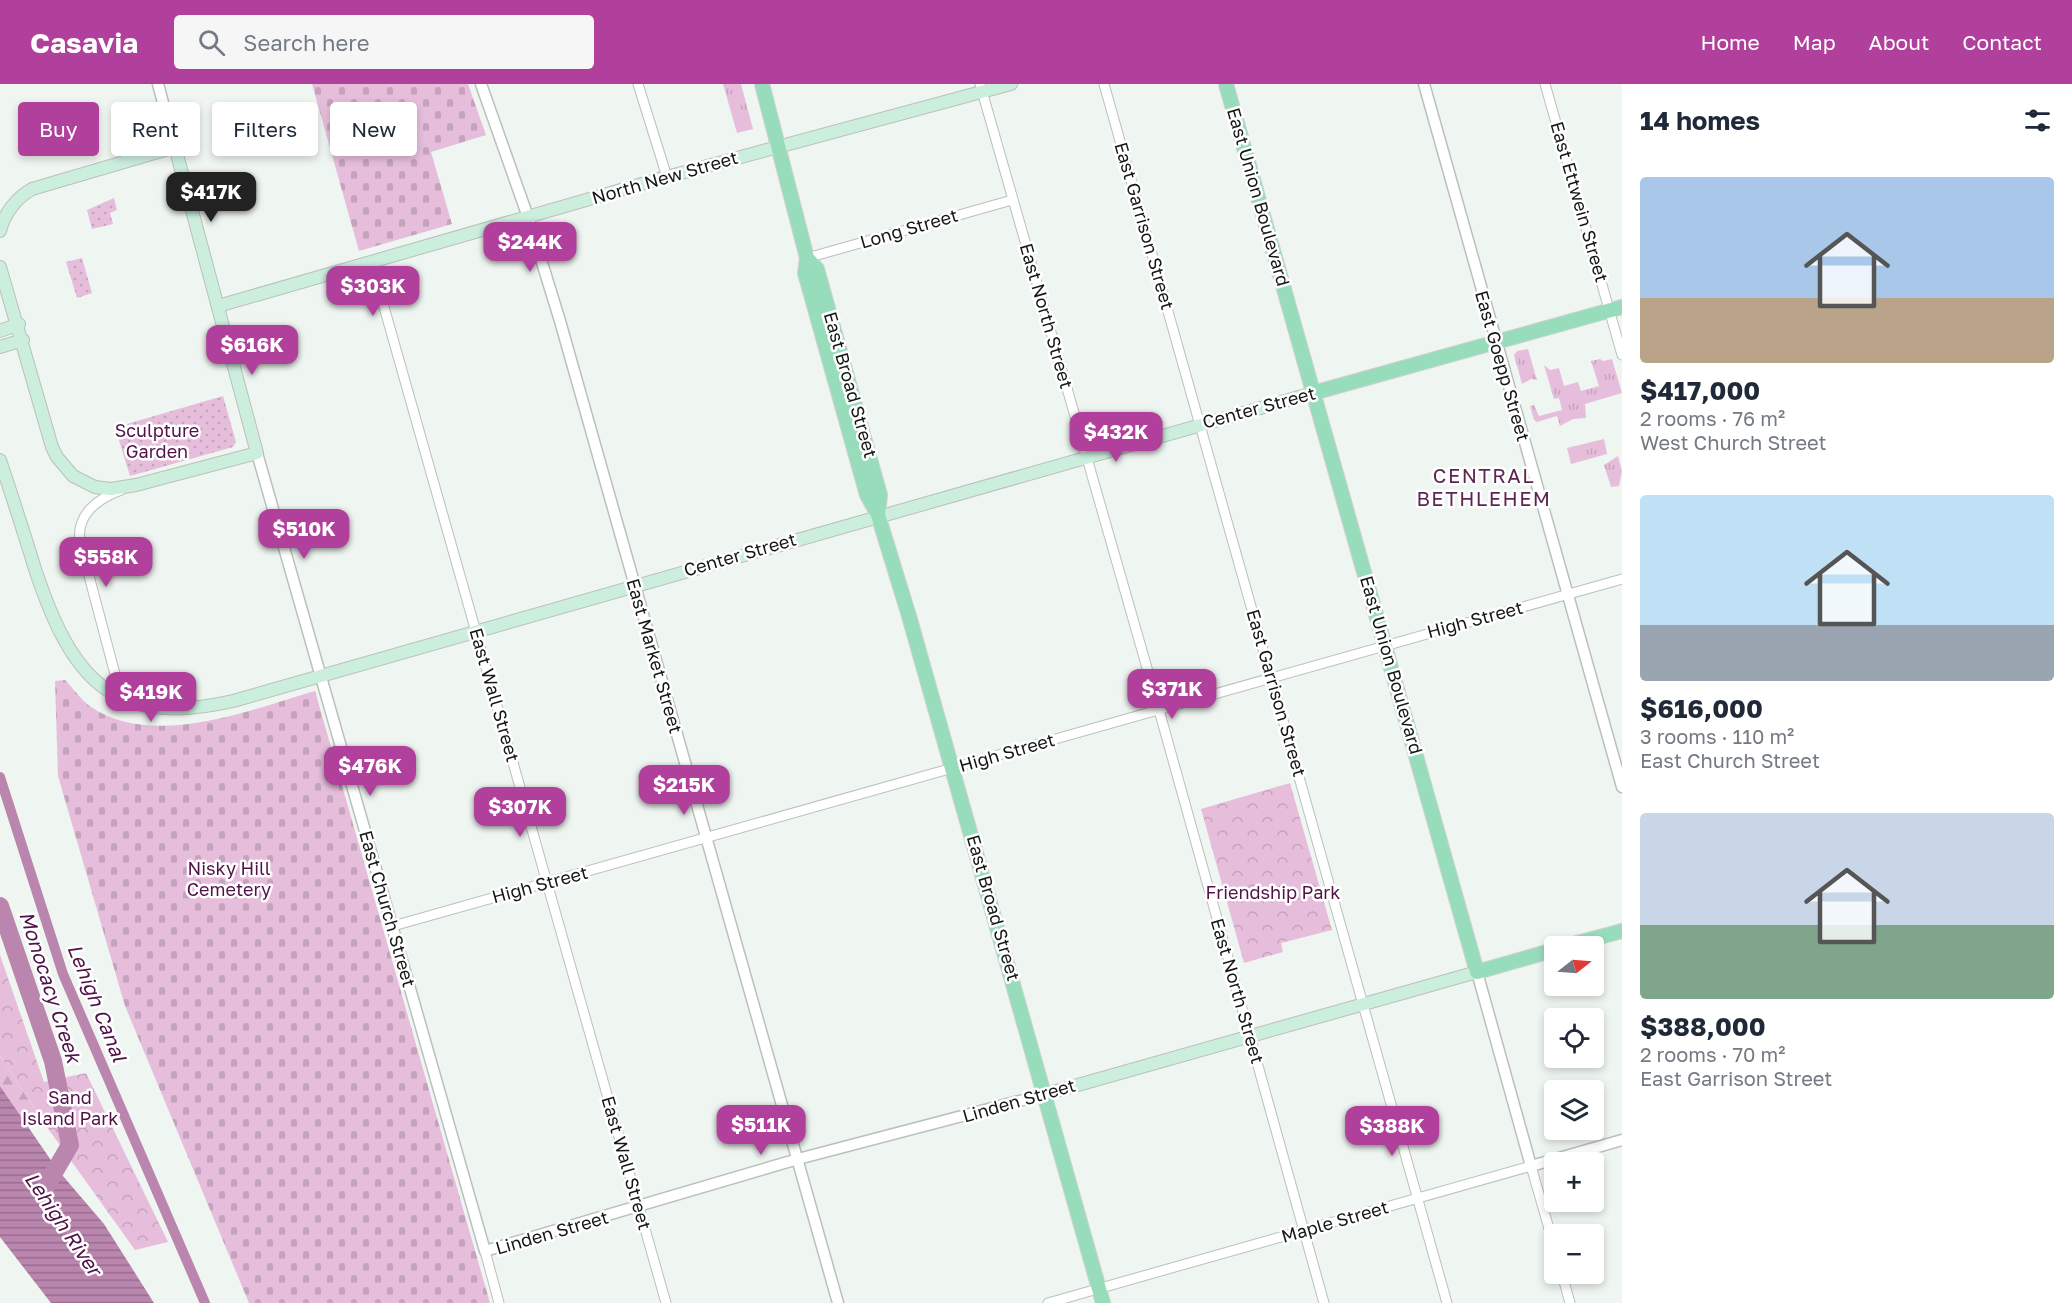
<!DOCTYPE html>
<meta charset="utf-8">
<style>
:root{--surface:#fff;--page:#f6f6f7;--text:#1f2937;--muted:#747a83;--accent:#b0409c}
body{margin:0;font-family:"Golos Text",sans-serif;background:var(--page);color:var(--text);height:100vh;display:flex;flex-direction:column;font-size:22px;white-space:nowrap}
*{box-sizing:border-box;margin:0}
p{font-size:20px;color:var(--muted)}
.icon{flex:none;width:33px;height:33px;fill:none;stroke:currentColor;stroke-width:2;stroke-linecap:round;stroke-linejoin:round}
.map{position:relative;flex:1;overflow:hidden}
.drawer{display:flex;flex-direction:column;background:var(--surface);width:450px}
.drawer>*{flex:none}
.hud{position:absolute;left:18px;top:18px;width:570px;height:54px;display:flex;gap:12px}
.needle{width:39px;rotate:73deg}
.buttons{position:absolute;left:1544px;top:852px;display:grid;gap:12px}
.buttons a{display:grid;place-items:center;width:60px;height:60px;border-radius:6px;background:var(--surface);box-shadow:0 3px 9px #0003;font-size:30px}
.price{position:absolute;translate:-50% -51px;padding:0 14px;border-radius:12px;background:var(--accent);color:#fff;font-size:20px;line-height:39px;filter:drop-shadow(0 2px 3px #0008)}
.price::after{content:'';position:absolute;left:50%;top:36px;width:18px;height:14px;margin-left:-9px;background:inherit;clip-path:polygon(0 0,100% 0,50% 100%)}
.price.on{background:#222;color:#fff}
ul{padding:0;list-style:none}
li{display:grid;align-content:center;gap:12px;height:318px;padding:0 18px}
li span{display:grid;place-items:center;height:186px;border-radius:6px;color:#555}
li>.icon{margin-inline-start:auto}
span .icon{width:108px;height:108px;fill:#fffc;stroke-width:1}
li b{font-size:26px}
h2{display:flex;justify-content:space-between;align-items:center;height:72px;padding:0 18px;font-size:26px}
.pill{padding:0 21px;border-radius:6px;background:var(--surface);box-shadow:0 3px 9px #0003;font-size:21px;line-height:54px}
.pill.on{background:var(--accent);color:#fff}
header{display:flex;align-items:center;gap:36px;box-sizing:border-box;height:84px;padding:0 30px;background:var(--accent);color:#fff}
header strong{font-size:28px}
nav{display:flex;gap:33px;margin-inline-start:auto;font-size:21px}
.search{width:420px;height:54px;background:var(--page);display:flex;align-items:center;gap:15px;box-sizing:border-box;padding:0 21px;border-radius:6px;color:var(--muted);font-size:22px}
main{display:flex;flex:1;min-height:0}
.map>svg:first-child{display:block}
.grass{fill:url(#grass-tufts)}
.forest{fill:url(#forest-firs)}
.cemetery{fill:url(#cemetery-stones)}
.park{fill:url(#park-crowns)}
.garden{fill:url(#garden-dots)}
.water{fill:url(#water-rules)}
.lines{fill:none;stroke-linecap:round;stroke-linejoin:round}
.canal{stroke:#ba86ae;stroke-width:10}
.river{stroke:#ba86ae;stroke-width:18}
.minor-casing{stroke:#bac0bc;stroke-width:11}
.tertiary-casing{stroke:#bac0bc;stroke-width:13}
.secondary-casing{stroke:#bac0bc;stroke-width:14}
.primary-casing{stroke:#d0d1d0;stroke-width:16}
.minor{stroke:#fff;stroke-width:9}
.tertiary{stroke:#fff;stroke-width:10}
.secondary{stroke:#ced;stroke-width:12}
.primary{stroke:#98ddbb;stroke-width:14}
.labels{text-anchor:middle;stroke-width:5;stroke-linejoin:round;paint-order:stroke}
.street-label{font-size:18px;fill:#151716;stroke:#fff}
.park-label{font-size:18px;fill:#521247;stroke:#fff}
.neighbourhood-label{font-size:20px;letter-spacing:1.5px;fill:#5d2652;stroke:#fff}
.water-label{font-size:20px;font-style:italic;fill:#501146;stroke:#fff}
</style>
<header>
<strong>Casavia</strong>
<div class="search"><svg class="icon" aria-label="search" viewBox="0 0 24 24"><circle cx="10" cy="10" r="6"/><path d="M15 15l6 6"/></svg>Search here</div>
<nav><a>Home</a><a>Map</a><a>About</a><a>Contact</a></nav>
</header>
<main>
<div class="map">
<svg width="1622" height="1219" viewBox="0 0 1622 1219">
<defs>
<pattern id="grass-tufts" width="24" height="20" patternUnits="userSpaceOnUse" patternTransform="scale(1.5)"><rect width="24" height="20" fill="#e6bedc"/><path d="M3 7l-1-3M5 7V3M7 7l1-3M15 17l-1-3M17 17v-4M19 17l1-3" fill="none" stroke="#c4a3bc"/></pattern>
<pattern id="forest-firs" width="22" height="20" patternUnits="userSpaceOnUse" patternTransform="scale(1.5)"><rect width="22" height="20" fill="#e6bedc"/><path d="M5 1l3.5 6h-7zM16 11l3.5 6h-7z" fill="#c4a3bc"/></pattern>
<pattern id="cemetery-stones" width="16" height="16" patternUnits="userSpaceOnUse" patternTransform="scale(1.5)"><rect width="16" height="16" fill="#e6bedc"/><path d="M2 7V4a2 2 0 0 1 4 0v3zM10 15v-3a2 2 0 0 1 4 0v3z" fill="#c4a3bc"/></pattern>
<pattern id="park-crowns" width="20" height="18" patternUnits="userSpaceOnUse" patternTransform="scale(1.5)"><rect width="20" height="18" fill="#e6bedc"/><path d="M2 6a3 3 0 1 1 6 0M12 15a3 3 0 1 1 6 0" fill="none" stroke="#c4a3bc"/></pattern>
<pattern id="garden-dots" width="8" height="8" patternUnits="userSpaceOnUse" patternTransform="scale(1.5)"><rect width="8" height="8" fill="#e6bedc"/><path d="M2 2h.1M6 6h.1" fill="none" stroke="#c4a3bc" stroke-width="1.8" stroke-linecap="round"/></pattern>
<pattern id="water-rules" width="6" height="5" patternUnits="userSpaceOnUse" patternTransform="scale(1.5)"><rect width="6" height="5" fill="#ba86ae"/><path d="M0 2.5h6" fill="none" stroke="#966d8d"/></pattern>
</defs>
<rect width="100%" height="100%" fill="#eff5f1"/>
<path class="grass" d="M 723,0 L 741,0 L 753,45 L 737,49 Z
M 1528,265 L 1537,296 L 1531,295 L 1522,300 L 1514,271 L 1517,267 Z
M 1600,275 L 1603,277 L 1612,275 L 1622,309 L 1585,320 L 1586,334 L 1573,335 L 1560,342 L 1557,332 L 1537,338 L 1534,336 L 1530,322 L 1534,321 L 1539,332 L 1562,326 L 1559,314 L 1554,315 L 1544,281 L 1550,286 L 1559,284 L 1564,302 L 1578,298 L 1581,307 L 1599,302 L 1591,277 Z
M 1604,355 L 1607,370 L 1571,380 L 1567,364 Z
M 1618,372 L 1622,387 L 1619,402 L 1611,403 L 1604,381 Z"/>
<path class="forest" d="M 0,972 L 44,1039 L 26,1040 L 0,1002 Z"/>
<path class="cemetery" d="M 312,0 L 468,0 L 486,51 L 431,68 L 452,140 L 359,167 Z
M 65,596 C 73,604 81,616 91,623 C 154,665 250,626 315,607 L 490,1219 L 249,1219 L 125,922 L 58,692 L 55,597 Z"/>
<path class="park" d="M 1290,699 L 1332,846 L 1281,859 L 1283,868 L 1244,879 L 1201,725 Z
M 0,871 L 44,998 L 86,989 L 168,1158 L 135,1166 L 44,1039 L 0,972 Z"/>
<path class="garden" d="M 114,114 L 117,126 L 110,129 L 113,140 L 92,145 L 87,126 Z
M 82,174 L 92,209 L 77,214 L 66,178 Z
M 223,312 L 236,358 L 233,363 L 130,392 L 118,353 L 130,349 L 127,340 Z"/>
<path class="water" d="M 0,1002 L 57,1085 L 104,1140 L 154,1219 L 51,1219 L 0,1153 Z"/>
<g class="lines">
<path class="canal" d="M 0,693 L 63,890 L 205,1219"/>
<path class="river" d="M 0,822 L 53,977 L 70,1061 L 45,1104"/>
<g class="minor-casing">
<path id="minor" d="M 638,0 L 667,93
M 980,0 L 1159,626 L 1324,1219
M 1104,0 L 1447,1219
M 1545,0 L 1622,271
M 807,174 L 1012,116
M 371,177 L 666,1219
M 117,612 L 115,590 L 80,458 C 76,431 97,415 121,406
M 393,842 L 1622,495
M 485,1167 L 499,1219
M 1562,1190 L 1570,1219
M 1048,1219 L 1531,1082 L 1554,1162"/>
</g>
<g class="tertiary-casing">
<path id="tertiary" d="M 158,0 L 175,63
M 481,0 L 528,133 L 560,237 L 838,1219
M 1424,0 L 1622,703
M 257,369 L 485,1167 L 798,1075 L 1046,1010
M 1477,888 L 1531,1082 L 1622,1056"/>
</g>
<g class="secondary-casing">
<path id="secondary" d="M 0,147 C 4,130 16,114 32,105 L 175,63 L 257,369 L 136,401 L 111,405 L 95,403 L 73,392 L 57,373 L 52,363 L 0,183
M 218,222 L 652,97 L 1011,0
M 0,247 L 19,240
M 0,263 L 23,256
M 0,376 C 12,412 24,449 35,485 C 71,593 111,645 233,617 L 1313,309
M 1046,1010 L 1477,888"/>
</g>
<g class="primary-casing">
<path id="primary" d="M 762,0 L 807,174 L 805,189 L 867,411 L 878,431 L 909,532 L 1103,1219
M 1226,0 L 1477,888 L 1554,866
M 807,174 L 817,185 L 880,411 L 878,431
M 1313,309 L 1622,223
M 1566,862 L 1622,847"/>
</g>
<use href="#minor" class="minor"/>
<use href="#tertiary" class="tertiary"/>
<use href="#secondary" class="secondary"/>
<use href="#primary" class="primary"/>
</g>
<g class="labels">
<g class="street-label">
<text transform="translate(665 94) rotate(-16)" y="6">North New Street</text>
<text transform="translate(1258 113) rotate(74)" y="6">East Union Boulevard</text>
<text transform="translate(1579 118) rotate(74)" y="6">East Ettwein Street</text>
<text transform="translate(1144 142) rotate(74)" y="6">East Garrison Street</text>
<text transform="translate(909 145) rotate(-16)" y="6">Long Street</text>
<text transform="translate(1046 232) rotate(74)" y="6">East North Street</text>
<text transform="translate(1502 282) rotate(74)" y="6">East Goepp Street</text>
<text transform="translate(850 301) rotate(74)" y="6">East Broad Street</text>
<text transform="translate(1259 324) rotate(-15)" y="6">Center Street</text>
<text transform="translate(740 471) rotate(-16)" y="6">Center Street</text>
<text transform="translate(1475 536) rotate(-15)" y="6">High Street</text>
<text transform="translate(654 572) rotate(74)" y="6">East Market Street</text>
<text transform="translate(1391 581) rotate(74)" y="6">East Union Boulevard</text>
<text transform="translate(1276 609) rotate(74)" y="6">East Garrison Street</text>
<text transform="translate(494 611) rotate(74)" y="6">East Wall Street</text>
<text transform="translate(1007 669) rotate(-16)" y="6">High Street</text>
<text transform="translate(540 801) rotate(-15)" y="6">High Street</text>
<text transform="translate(993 824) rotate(74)" y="6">East Broad Street</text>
<text transform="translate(387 825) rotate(74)" y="6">East Church Street</text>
<text transform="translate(1237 907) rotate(74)" y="6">East North Street</text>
<text transform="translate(1019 1017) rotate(-16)" y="6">Linden Street</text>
<text transform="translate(626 1079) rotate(74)" y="6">East Wall Street</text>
<text transform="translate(1335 1138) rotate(-16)" y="6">Maple Street</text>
<text transform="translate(552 1149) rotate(-16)" y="6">Linden Street</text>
</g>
<g class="park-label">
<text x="157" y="353">Sculpture<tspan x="157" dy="21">Garden</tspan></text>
<text x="229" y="791">Nisky Hill<tspan x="229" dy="21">Cemetery</tspan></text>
<text x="1273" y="815">Friendship Park</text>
<text x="70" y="1020">Sand<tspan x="70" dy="21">Island Park</tspan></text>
</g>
<g class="neighbourhood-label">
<text x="1484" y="399">CENTRAL<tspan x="1484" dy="23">BETHLEHEM</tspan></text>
</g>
<g class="water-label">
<text transform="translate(50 903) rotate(72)" y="7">Monocacy Creek</text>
<text transform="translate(97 919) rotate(68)" y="7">Lehigh Canal</text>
<text transform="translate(63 1140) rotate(56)" y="7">Lehigh River</text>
</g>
</g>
</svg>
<div class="buttons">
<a><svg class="needle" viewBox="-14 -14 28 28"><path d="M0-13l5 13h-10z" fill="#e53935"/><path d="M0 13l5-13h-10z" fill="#747a83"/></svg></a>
<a><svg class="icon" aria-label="locate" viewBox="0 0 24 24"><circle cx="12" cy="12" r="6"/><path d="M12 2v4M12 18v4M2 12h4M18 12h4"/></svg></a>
<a><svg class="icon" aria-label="layers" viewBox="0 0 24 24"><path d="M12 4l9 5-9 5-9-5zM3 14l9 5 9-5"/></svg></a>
<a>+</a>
<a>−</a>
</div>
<b class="price on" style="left:211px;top:139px">$417K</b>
<b class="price" style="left:530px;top:189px">$244K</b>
<b class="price" style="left:373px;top:233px">$303K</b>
<b class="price" style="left:252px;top:292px">$616K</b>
<b class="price" style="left:1116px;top:379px">$432K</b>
<b class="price" style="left:304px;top:476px">$510K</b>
<b class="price" style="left:106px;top:504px">$558K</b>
<b class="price" style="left:1172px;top:636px">$371K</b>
<b class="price" style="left:151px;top:639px">$419K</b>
<b class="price" style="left:370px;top:713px">$476K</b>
<b class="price" style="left:684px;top:732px">$215K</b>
<b class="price" style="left:520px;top:754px">$307K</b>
<b class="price" style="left:761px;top:1072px">$511K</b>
<b class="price" style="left:1392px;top:1073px">$388K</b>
<div class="hud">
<a class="pill on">Buy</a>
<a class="pill">Rent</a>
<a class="pill">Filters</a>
<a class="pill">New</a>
</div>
</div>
<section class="drawer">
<h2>14 homes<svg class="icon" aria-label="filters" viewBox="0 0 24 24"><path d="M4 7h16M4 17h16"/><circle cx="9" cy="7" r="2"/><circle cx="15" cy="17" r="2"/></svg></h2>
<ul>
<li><span style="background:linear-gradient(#a9c7e8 65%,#b9a48a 0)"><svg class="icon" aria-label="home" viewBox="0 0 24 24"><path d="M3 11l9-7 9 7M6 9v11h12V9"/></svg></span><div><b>$417,000</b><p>2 rooms · 76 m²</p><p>West Church Street</p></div></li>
<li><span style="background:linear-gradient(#bfe0f5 70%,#9aa5b1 0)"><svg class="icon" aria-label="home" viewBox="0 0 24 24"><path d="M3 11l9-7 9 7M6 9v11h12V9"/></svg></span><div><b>$616,000</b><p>3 rooms · 110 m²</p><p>East Church Street</p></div></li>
<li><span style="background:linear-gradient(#c9d6e8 60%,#7fa58c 0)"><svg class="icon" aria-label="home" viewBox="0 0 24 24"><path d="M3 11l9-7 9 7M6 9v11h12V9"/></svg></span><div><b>$388,000</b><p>2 rooms · 70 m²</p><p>East Garrison Street</p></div></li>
</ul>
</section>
</main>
